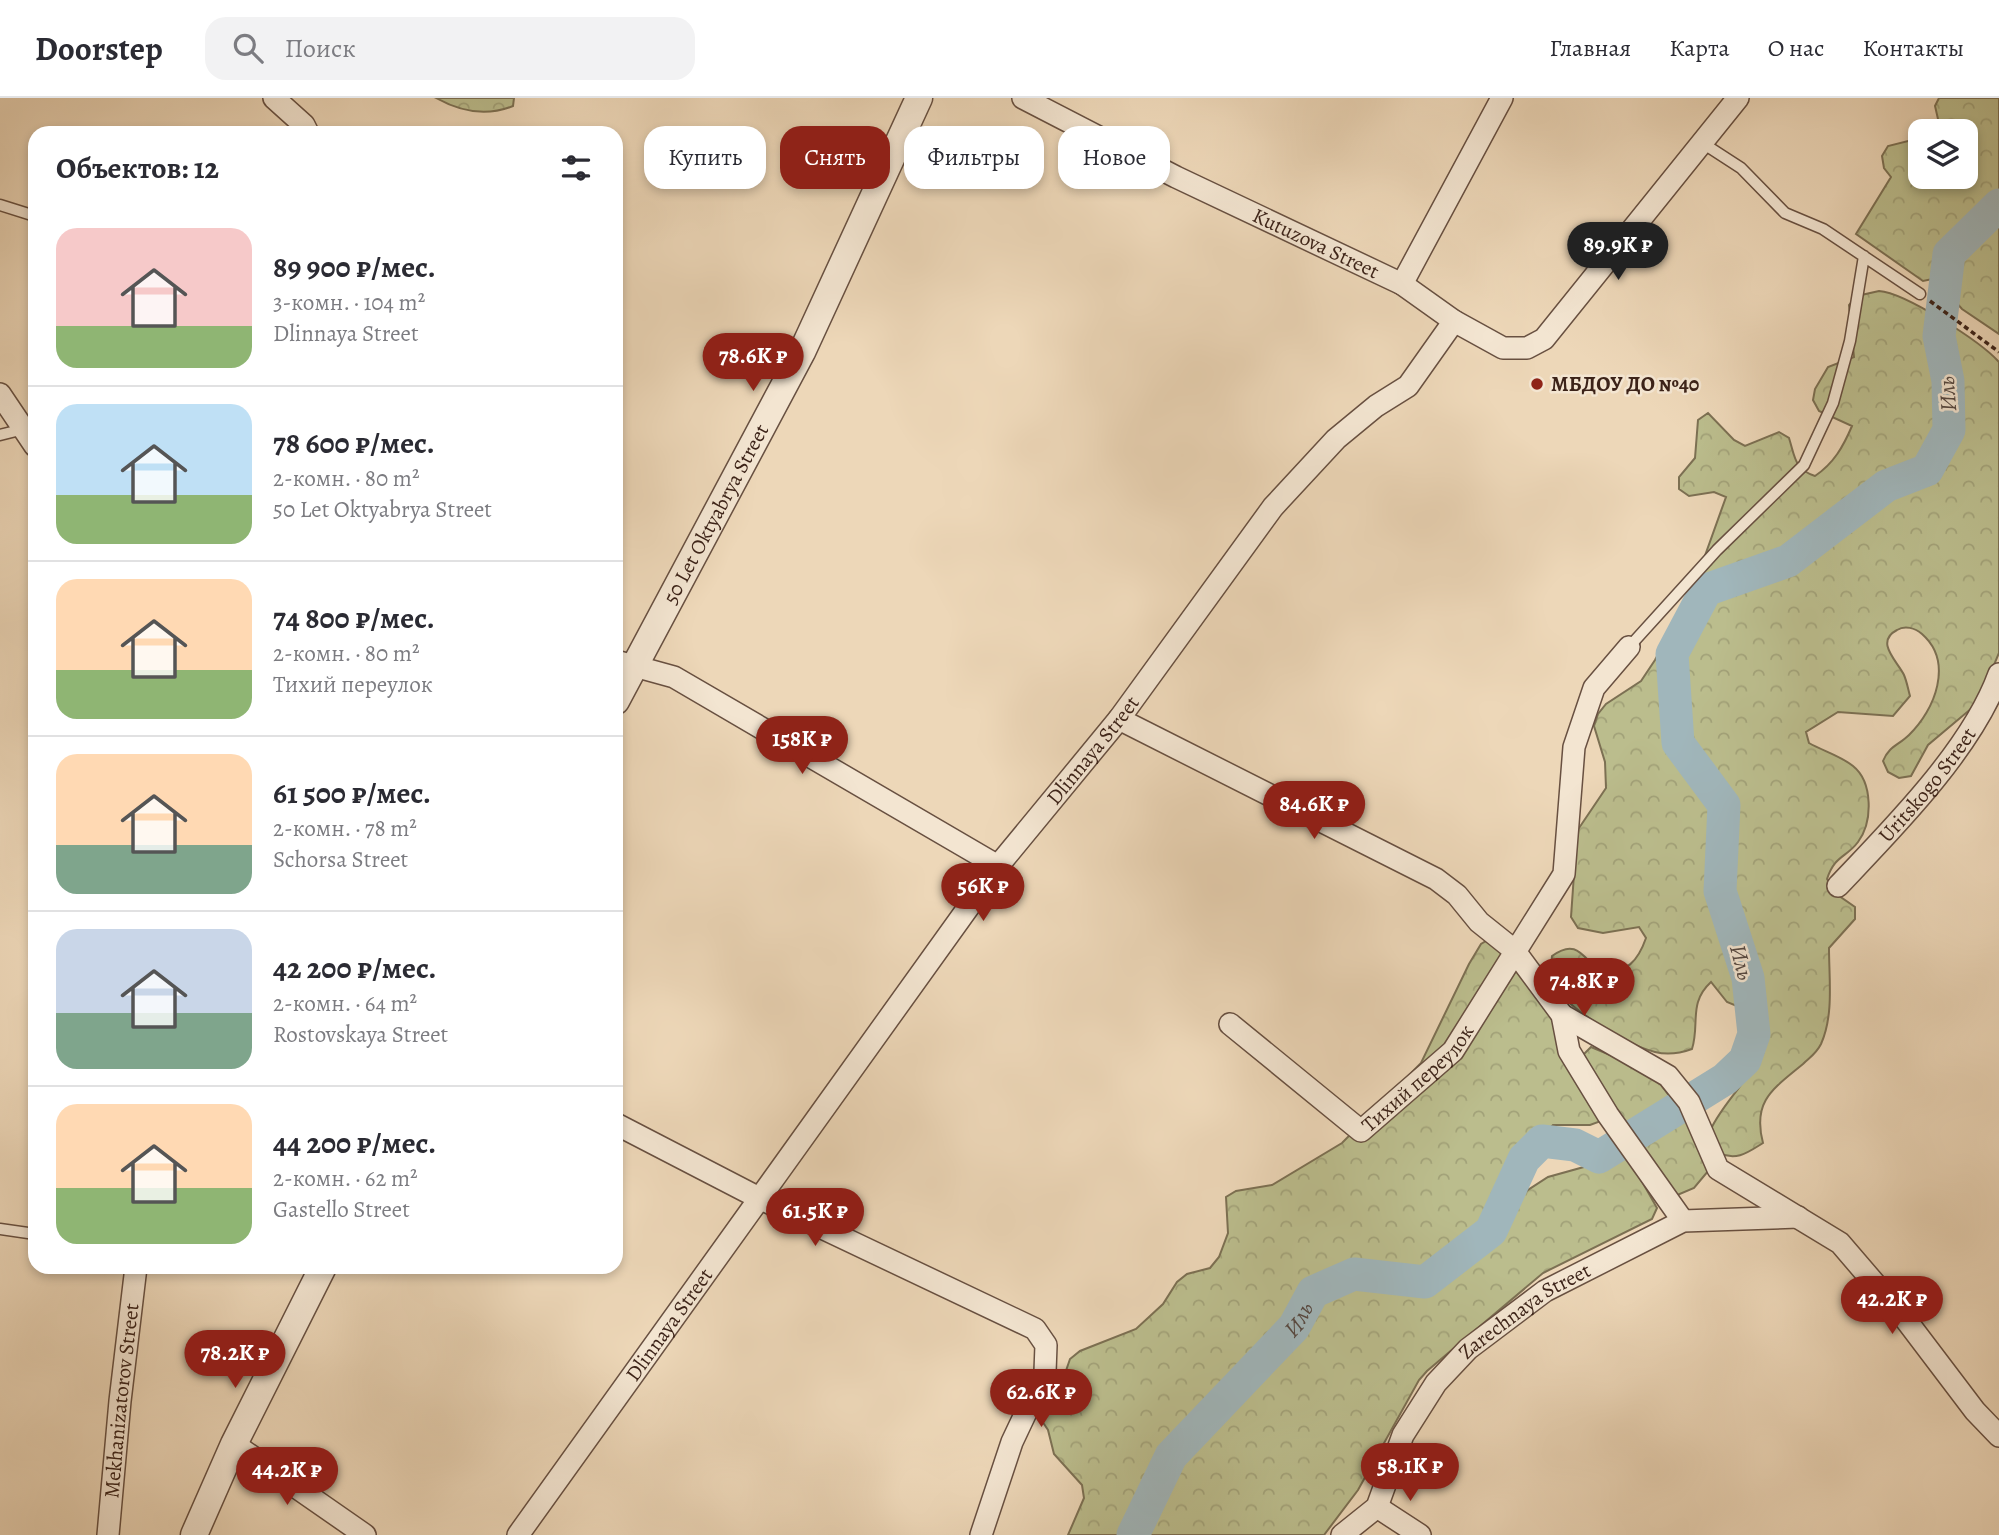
<!DOCTYPE html>
<html lang="ru">
<meta charset="utf-8">
<style>
:root{--surface:#fff;--page:#f2f2f3;--text:#2b2b33;--muted:#7c7c81;--line:#e1e1e2;--accent:#8f2418}
body{margin:0;font-family:Alegreya,serif;background:var(--page);color:var(--text);height:100vh;display:flex;flex-direction:column;font-size:26px;white-space:nowrap}
*{box-sizing:border-box;margin:0}
p{font-size:23px;color:var(--muted)}
.icon{flex:none;width:38px;height:38px;fill:none;stroke:currentColor;stroke-width:2;stroke-linecap:round;stroke-linejoin:round}
.map{position:relative;flex:1;overflow:hidden}
.panel{position:absolute;left:28px;top:28px;width:595px;height:1148px;display:flex;flex-direction:column;background:var(--surface);border-radius:21px;box-shadow:0 4px 10px #0003}
.panel>*{flex:none}
.top-card{position:absolute;left:644px;top:28px;width:665px;height:63px;display:flex;gap:14px}
.buttons{position:absolute;left:1908px;top:21px;display:grid;gap:14px}
.buttons a{display:grid;place-items:center;width:70px;height:70px;border-radius:14px;background:var(--surface);box-shadow:0 4px 10px #0003;font-size:35px}
.price{position:absolute;translate:-50% -60px;padding:0 16px;border-radius:24px;background:var(--accent);color:#fff;font-size:23px;line-height:46px;filter:drop-shadow(0 2px 4px #0008)}
.price::after{content:'';position:absolute;left:50%;top:42px;width:21px;height:16px;margin-left:-10px;background:inherit;clip-path:polygon(0 0,100% 0,50% 100%)}
.price.current{background:#222;color:#fff}
ul{padding:0;list-style:none}
li{display:flex;align-items:center;gap:21px;height:175px;padding:0 28px}
li+li{border-top:2px solid var(--line)}
li span{display:grid;place-items:center;flex:none;width:196px;height:140px;border-radius:21px;color:#555}
li>.icon{margin-inline-start:auto}
span .icon{width:84px;height:84px;fill:#fffc;stroke-width:1}
li b{font-size:30px}
h2{display:flex;justify-content:space-between;align-items:center;height:84px;padding:0 28px;font-size:30px}
.pill{padding:0 24px;border-radius:21px;background:var(--surface);box-shadow:0 4px 10px #0003;font-size:24px;line-height:63px}
.pill.current{background:var(--accent);color:#fff}
header{display:flex;align-items:center;gap:42px;box-sizing:border-box;height:98px;padding:0 35px;background:var(--surface);border-bottom:2px solid var(--line)}
header strong{font-size:33px}
nav{display:flex;gap:38px;margin-inline-start:auto;font-size:24px}
.search{width:490px;height:63px;background:var(--page);display:flex;align-items:center;gap:18px;box-sizing:border-box;padding:0 24px;border-radius:21px;color:var(--muted);font-size:26px}
.map>svg:first-child{display:block}
.forest{fill:url(#forest-crowns);stroke:#7c7053;stroke-width:2}
.lines{fill:none;stroke-linecap:round;stroke-linejoin:round}
.river{stroke:#a0b6bb;stroke-width:33}
.service-casing{stroke:#685041;stroke-width:13}
.minor-casing{stroke:#685041;stroke-width:24}
.tertiary-casing{stroke:#685041;stroke-width:29}
.path{stroke:#3c2319;stroke-width:3.5;stroke-dasharray:5 3.5;stroke-linecap:butt}
.service{stroke:#f3e5d1;stroke-width:10}
.minor{stroke:#f3e5d1;stroke-width:21}
.tertiary{stroke:#f3e5d1;stroke-width:26}
.poi-dot{fill:#8f2418;stroke:#f3e5d1;stroke-width:2.5}
.labels{text-anchor:middle;stroke-width:5;stroke-linejoin:round;paint-order:stroke}
.street-label{font-size:21px;fill:#3c2319;stroke:#f3e5d1}
.poi-label{font-size:21px;font-weight:bold;fill:#3c2319;stroke:#f3e5d1;text-anchor:start}
.water-label{font-size:23px;font-style:italic;fill:#554842;stroke:#f3e5d1}
</style>
<header>
<strong>Doorstep</strong>
<div class="search"><svg class="icon" aria-label="search" viewBox="0 0 24 24"><circle cx="10" cy="10" r="6"/><path d="M15 15l6 6"/></svg>Поиск</div>
<nav><a>Главная</a><a>Карта</a><a>О нас</a><a>Контакты</a></nav>
</header>
<div class="map">
<svg width="1999" height="1437" viewBox="0 0 1999 1437">
<defs>
<pattern id="forest-crowns" width="20" height="18" patternUnits="userSpaceOnUse" patternTransform="scale(1.75)"><rect width="20" height="18" fill="#bbbd8d"/><path d="M2 6a3 3 0 1 1 6 0M12 15a3 3 0 1 1 6 0" fill="none" stroke="#a2a279"/></pattern>
</defs>
<rect width="100%" height="100%" fill="#edd7b8"/>
<filter id="stains"><feTurbulence type="fractalNoise" baseFrequency=".00286" numOctaves="4"/><feColorMatrix values="0 0 0 0 .2 0 0 0 0 .09 0 0 0 0 .02 0 0 0 .5 -.17"/></filter>
<radialGradient id="worn" r=".72"><stop offset=".6" stop-color="#630" stop-opacity="0"/><stop offset="1" stop-color="#630" stop-opacity=".3"/></radialGradient>
<path class="forest" d="M 436,0 L 514,0 L 513,8 C 486,19 461,14 436,0 Z
M 1939,0 L 1999,0 L 1999,236 L 1962,211 L 1954,202 L 1947,178 L 1923,183 L 1856,136 L 1891,79 L 1884,70 L 1882,58 L 1888,48 L 1920,40 L 1920,79 L 1965,79 L 1965,33 L 1930,33 L 1938,21 L 1935,8 Z
M 1879,193 C 1906,195 1981,244 1999,264 L 1999,555 L 1978,605 L 1928,647 L 1911,678 L 1899,680 L 1888,674 L 1883,663 C 1889,648 1899,647 1909,637 C 1935,612 1954,564 1922,536 C 1915,530 1905,527 1897,532 C 1874,544 1898,564 1904,577 C 1907,584 1908,591 1910,598 L 1893,618 L 1838,614 L 1806,634 L 1809,645 C 1823,653 1841,658 1853,668 C 1873,684 1873,724 1858,744 C 1846,760 1835,757 1827,781 L 1835,795 L 1855,809 L 1855,821 L 1829,850 C 1829,881 1834,917 1821,946 C 1816,956 1810,959 1803,966 C 1773,991 1752,1003 1763,1045 C 1747,1055 1737,1063 1718,1055 L 1711,1031 C 1730,990 1781,962 1749,913 L 1727,904 L 1711,884 C 1688,905 1700,926 1692,951 C 1681,955 1667,957 1655,954 C 1628,947 1565,910 1553,885 C 1550,877 1551,867 1552,858 C 1578,839 1583,861 1602,875 C 1627,875 1638,863 1646,840 L 1639,829 L 1603,835 L 1578,830 L 1571,819 L 1577,733 L 1606,690 L 1605,664 L 1594,628 L 1598,616 L 1606,606 L 1641,583 L 1655,562 L 1693,491 L 1726,399 L 1714,394 L 1689,398 L 1679,391 L 1679,379 L 1695,360 L 1698,322 L 1708,315 L 1734,342 L 1745,348 L 1779,334 L 1789,340 C 1795,359 1794,371 1815,378 C 1834,365 1843,349 1852,328 L 1819,313 L 1813,302 L 1815,291 L 1828,269 L 1854,259 L 1849,207 L 1857,198 Z
M 1491,840 L 1554,914 L 1601,1023 L 1590,1027 L 1553,1027 L 1504,1073 L 1517,1099 L 1548,1079 L 1627,1057 L 1657,1110 L 1652,1121 L 1543,1175 L 1427,1273 L 1419,1282 L 1358,1392 L 1324,1437 L 1068,1437 L 1084,1400 L 1082,1387 L 1054,1356 L 1048,1332 L 1042,1323 L 1059,1293 L 1070,1261 L 1080,1253 L 1136,1231 L 1163,1206 L 1177,1184 L 1187,1176 L 1210,1170 L 1219,1159 L 1228,1135 L 1226,1099 L 1236,1093 L 1272,1087 L 1342,1045 L 1421,965 L 1469,866 L 1481,846 Z
M 1591,949 L 1651,974 L 1693,1029 L 1709,1072 L 1694,1090 L 1675,1098 L 1607,1002 L 1583,957 Z"/>
<g class="lines">
<path class="river" id="s1" d="M 1133,1437 L 1171,1358 L 1294,1229 L 1313,1194 L 1354,1176 L 1425,1184 L 1491,1133 L 1524,1061 L 1542,1043 L 1575,1047 L 1599,1059 L 1725,981 L 1745,962 L 1754,936 L 1748,880 L 1720,793 L 1724,707 L 1678,645 L 1672,556 L 1706,492 L 1788,463 L 1886,388 L 1927,372 L 1949,332 L 1948,283 L 1939,238 L 1949,156 L 1999,107"/>
<g class="service-casing">
<path id="service" d="M 1704,46 L 1741,70 L 1785,115 L 1823,131 L 1920,196
M 0,107 L 35,118
M 0,337 L 24,331
M 1629,549 L 1717,452 L 1804,367 L 1833,305 L 1850,243 L 1864,158
M 0,1131 L 35,1136"/>
</g>
<g class="minor-casing">
<g id="minor">
<path d="M 274,0 L 304,27 L 308,35"/>
<path id="s2" d="M 1023,0 L 1176,79 L 1402,186 L 1454,223 L 1503,250 L 1527,250 L 1544,241 L 1738,0"/>
<path d="M 1402,186 L 1502,0"/>
<path d="M 0,296 L 35,348"/>
<path d="M 616,563 L 674,579 L 998,768"/>
<path d="M 1119,621 L 1436,781 L 1457,797 L 1479,824 L 1514,852 L 1562,917 L 1569,953 L 1608,1017 L 1683,1123"/>
<path id="s3" d="M 1838,788 C 1893,730 1972,651 1999,576"/>
<path d="M 1562,917 L 1668,978 L 1689,1004 L 1718,1071 L 1840,1145 L 1906,1222 L 1975,1313 L 1999,1338"/>
<path id="s4" d="M 1230,926 L 1361,1033 L 1453,953 L 1564,776 L 1574,649 L 1594,590 L 1629,549"/>
<path d="M 616,1026 L 759,1100 L 1035,1231 L 1046,1247 L 1045,1274 L 1012,1344 L 981,1437"/>
<path d="M 234,1346 L 365,1437"/>
<path d="M 1377,1409 L 1420,1437"/>
<path id="s5" d="M 108,1437 L 120,1303 L 136,1169"/>
<path id="s6" d="M 518,1437 L 998,768 L 1119,621 L 1273,409 L 1336,341 L 1376,308 L 1408,288 L 1454,223"/>
<path id="s7" d="M 1342,1437 L 1377,1409 L 1403,1337 L 1436,1285 L 1468,1251 L 1545,1193 L 1683,1123 L 1798,1119"/>
</g>
</g>
<g class="tertiary-casing">
<g id="tertiary">
<path id="s8" d="M 616,603 L 802,254 L 919,0"/>
<path d="M 194,1437 L 234,1346 L 323,1169"/>
</g>
</g>
<path class="path" d="M 1930,203 L 1999,254"/>
<use href="#service" class="service"/>
<use href="#minor" class="minor"/>
<use href="#tertiary" class="tertiary"/>
</g>
<circle class="poi-dot" cx="1537" cy="286" r="7"/>
<g class="labels">
<g class="street-label">
<text dy="7" stroke="none"><textPath href="#s2" startOffset="327">Kutuzova Street</textPath></text>
<text dy="7" stroke="none"><textPath href="#s8" startOffset="212">50 Let Oktyabrya Street</textPath></text>
<text dy="7" stroke="none"><textPath href="#s6" startOffset="973">Dlinnaya Street</textPath></text>
<text dy="7" stroke="none"><textPath href="#s3" startOffset="135">Uritskogo Street</textPath></text>
<text dy="7" stroke="none"><textPath href="#s4" startOffset="247">Тихий переулок</textPath></text>
<text dy="7" stroke="none"><textPath href="#s7" startOffset="298">Zarechnaya Street</textPath></text>
<text dy="7" stroke="none"><textPath href="#s6" startOffset="259">Dlinnaya Street</textPath></text>
<text dy="7" stroke="none"><textPath href="#s5" startOffset="135">Mekhanizatorov Street</textPath></text>
</g>
<g class="poi-label">
<text x="1551" y="293">МБДОУ ДО №40</text>
</g>
<g class="water-label">
<text transform="translate(1947 296) rotate(-94)" y="8">Иль</text>
<text transform="translate(1742 864) rotate(75)" y="8">Иль</text>
<text dy="8" stroke="none"><textPath href="#s1" startOffset="275">Иль</textPath></text>
</g>
</g>
<rect width="100%" height="100%" filter="url(#stains)"/>
<rect width="100%" height="100%" fill="url(#worn)"/>
</svg>
<div class="buttons">
<a><svg class="icon" aria-label="layers" viewBox="0 0 24 24"><path d="M12 4l9 5-9 5-9-5zM3 14l9 5 9-5"/></svg></a>
</div>
<b class="price current" style="left:1618px;top:184px">89.9K ₽</b>
<b class="price" style="left:753px;top:295px">78.6K ₽</b>
<b class="price" style="left:802px;top:678px">158K ₽</b>
<b class="price" style="left:1314px;top:743px">84.6K ₽</b>
<b class="price" style="left:983px;top:825px">56K ₽</b>
<b class="price" style="left:1584px;top:920px">74.8K ₽</b>
<b class="price" style="left:815px;top:1150px">61.5K ₽</b>
<b class="price" style="left:1892px;top:1238px">42.2K ₽</b>
<b class="price" style="left:235px;top:1292px">78.2K ₽</b>
<b class="price" style="left:1041px;top:1331px">62.6K ₽</b>
<b class="price" style="left:1410px;top:1405px">58.1K ₽</b>
<b class="price" style="left:287px;top:1409px">44.2K ₽</b>
<div class="top-card">
<a class="pill">Купить</a>
<a class="pill current">Снять</a>
<a class="pill">Фильтры</a>
<a class="pill">Новое</a>
</div>
<section class="panel">
<h2>Объектов: 12<svg class="icon" aria-label="filters" viewBox="0 0 24 24"><path d="M4 7h16M4 17h16"/><circle cx="9" cy="7" r="2"/><circle cx="15" cy="17" r="2"/></svg></h2>
<ul>
<li><span style="background:linear-gradient(#f6c9c9 70%,#8fb573 0)"><svg class="icon" aria-label="home" viewBox="0 0 24 24"><path d="M3 11l9-7 9 7M6 9v11h12V9"/></svg></span><div><b>89 900 ₽/мес.</b><p>3-комн. · 104 m²</p><p>Dlinnaya Street</p></div></li>
<li><span style="background:linear-gradient(#bfe0f5 65%,#8fb573 0)"><svg class="icon" aria-label="home" viewBox="0 0 24 24"><path d="M3 11l9-7 9 7M6 9v11h12V9"/></svg></span><div><b>78 600 ₽/мес.</b><p>2-комн. · 80 m²</p><p>50 Let Oktyabrya Street</p></div></li>
<li><span style="background:linear-gradient(#ffd9b3 65%,#8fb573 0)"><svg class="icon" aria-label="home" viewBox="0 0 24 24"><path d="M3 11l9-7 9 7M6 9v11h12V9"/></svg></span><div><b>74 800 ₽/мес.</b><p>2-комн. · 80 m²</p><p>Тихий переулок</p></div></li>
<li><span style="background:linear-gradient(#ffd9b3 65%,#7fa58c 0)"><svg class="icon" aria-label="home" viewBox="0 0 24 24"><path d="M3 11l9-7 9 7M6 9v11h12V9"/></svg></span><div><b>61 500 ₽/мес.</b><p>2-комн. · 78 m²</p><p>Schorsa Street</p></div></li>
<li><span style="background:linear-gradient(#c9d6e8 60%,#7fa58c 0)"><svg class="icon" aria-label="home" viewBox="0 0 24 24"><path d="M3 11l9-7 9 7M6 9v11h12V9"/></svg></span><div><b>42 200 ₽/мес.</b><p>2-комн. · 64 m²</p><p>Rostovskaya Street</p></div></li>
<li><span style="background:linear-gradient(#ffd9b3 60%,#8fb573 0)"><svg class="icon" aria-label="home" viewBox="0 0 24 24"><path d="M3 11l9-7 9 7M6 9v11h12V9"/></svg></span><div><b>44 200 ₽/мес.</b><p>2-комн. · 62 m²</p><p>Gastello Street</p></div></li>
</ul>
</section>
</div>
